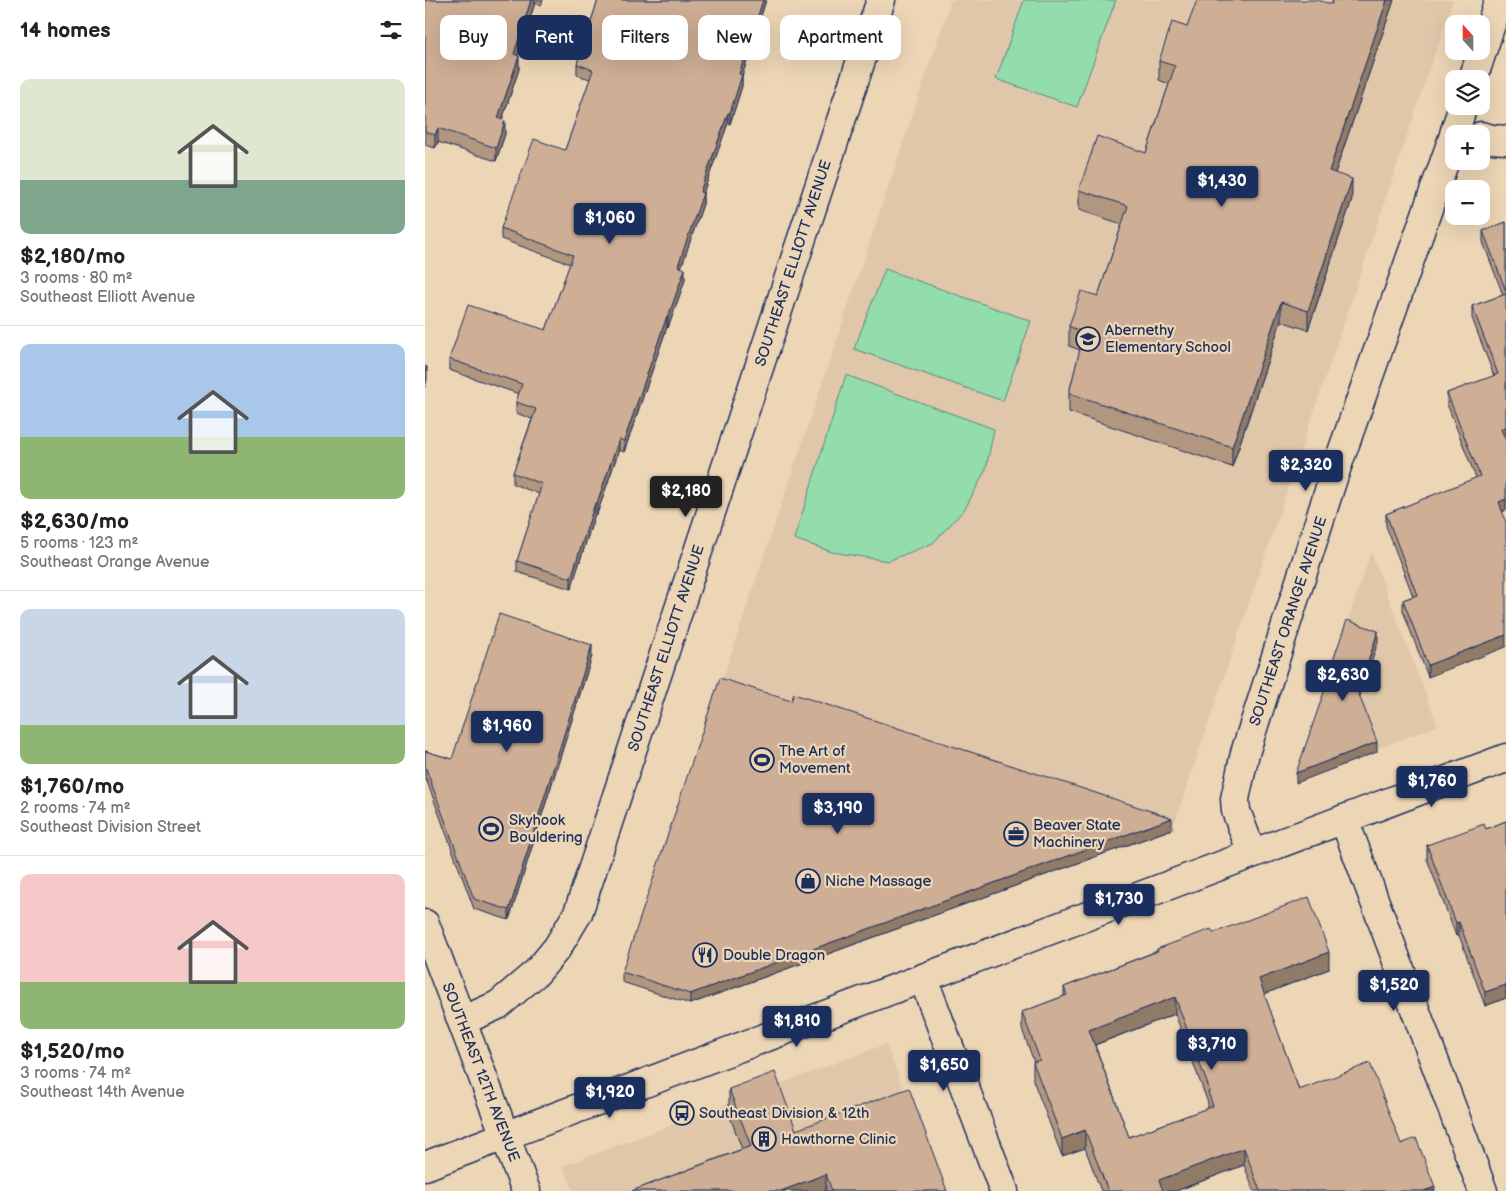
<!DOCTYPE html>
<meta charset="utf-8">
<style>
:root{--surface:#fff;--page:#f2f2f2;--text:#222;--muted:#767676;--line:#e0e0e0;--accent:#1b2f5e}
body{margin:0;font-family:"Balsamiq Sans",sans-serif;background:var(--page);color:var(--text);height:100vh;display:flex;flex-direction:column;font-size:19px;white-space:nowrap}
*{box-sizing:border-box;margin:0}
p{font-size:16px;color:var(--muted)}
.icon{flex:none;width:28px;height:28px;fill:none;stroke:currentColor;stroke-width:2;stroke-linecap:round;stroke-linejoin:round}
.map{position:relative;flex:1;overflow:hidden}
.drawer{display:flex;flex-direction:column;background:var(--surface);width:425px}
.drawer>*{flex:none}
.hud{position:absolute;left:15px;top:15px;width:475px;height:45px;display:flex;gap:10px}
.needle{width:32px;rotate:339deg}
.controls{position:absolute;left:1020px;top:15px;display:grid;gap:10px}
.controls a{display:grid;place-items:center;width:45px;height:45px;border-radius:10px;background:var(--surface);box-shadow:0 5px 20px #0002;font-size:25px}
.price{position:absolute;translate:-50% -42px;padding:0 11px;border-radius:5px;background:var(--accent);color:#fff;font-size:16px;line-height:32px;filter:drop-shadow(0 1px 2px #0008)}
.price::after{content:'';position:absolute;left:50%;top:30px;width:15px;height:11px;margin-left:-8px;background:inherit;clip-path:polygon(0 0,100% 0,50% 100%)}
.price.active{background:#222;color:#fff}
ul{padding:0;list-style:none}
li{display:grid;align-content:center;gap:10px;height:265px;padding:0 20px}
li+li{border-top:1px solid var(--line)}
li span{display:grid;place-items:center;height:155px;border-radius:10px;color:#555}
li>.icon{margin-inline-start:auto}
span .icon{width:90px;height:90px;fill:#fffc;stroke-width:1}
li b{font-size:21px}
h2{display:flex;justify-content:space-between;align-items:center;height:60px;padding:0 20px;font-size:21px}
.pill{padding:0 18px;border-radius:10px;background:var(--surface);box-shadow:0 5px 20px #0002;font-size:18px;line-height:45px}
.pill.active{background:var(--accent);color:#fff}
main{display:flex;flex:1;min-height:0}
.map>svg:first-child{display:block}
.built{fill:#e0c7aa}
.green{fill:#93dcac;stroke:#578685}
.lines{fill:none;stroke-linecap:round;stroke-linejoin:round}
.minor-casing{stroke:#1b2f5e;stroke-width:31}
.major-casing{stroke:#1b2f5e;stroke-width:31}
.minor{stroke:#edd6b6;stroke-width:28}
.major{stroke:#edd6b6;stroke-width:28}
.wall{fill:#b19680;stroke:#1b2f5e;fill-rule:evenodd}
.shaded-wall{fill:#907a68;stroke:#1b2f5e}
.building{fill:#ceae95;stroke:#1b2f5e;fill-rule:evenodd}
.labels{text-anchor:middle;stroke-width:4.5;stroke-linejoin:round;paint-order:stroke}
.street-label{font-size:15px;fill:#1b2f5e;stroke:#edd6b6}
.poi-label{font-size:15px;fill:#1b2f5e;stroke:#edd6b6;text-anchor:start}
</style>
<main>
<section class="drawer">
<h2>14 homes<svg class="icon" aria-label="filters" viewBox="0 0 24 24"><path d="M4 7h16M4 17h16"/><circle cx="9" cy="7" r="2"/><circle cx="15" cy="17" r="2"/></svg></h2>
<ul>
<li><span style="background:linear-gradient(#dfe7d0 65%,#7fa58c 0)"><svg class="icon" aria-label="home" viewBox="0 0 24 24"><path d="M3 11l9-7 9 7M6 9v11h12V9"/></svg></span><div><b>$2,180/mo</b><p>3 rooms · 80 m²</p><p>Southeast Elliott Avenue</p></div></li>
<li><span style="background:linear-gradient(#a9c7e8 60%,#8fb573 0)"><svg class="icon" aria-label="home" viewBox="0 0 24 24"><path d="M3 11l9-7 9 7M6 9v11h12V9"/></svg></span><div><b>$2,630/mo</b><p>5 rooms · 123 m²</p><p>Southeast Orange Avenue</p></div></li>
<li><span style="background:linear-gradient(#c9d6e8 75%,#8fb573 0)"><svg class="icon" aria-label="home" viewBox="0 0 24 24"><path d="M3 11l9-7 9 7M6 9v11h12V9"/></svg></span><div><b>$1,760/mo</b><p>2 rooms · 74 m²</p><p>Southeast Division Street</p></div></li>
<li><span style="background:linear-gradient(#f6c9c9 70%,#8fb573 0)"><svg class="icon" aria-label="home" viewBox="0 0 24 24"><path d="M3 11l9-7 9 7M6 9v11h12V9"/></svg></span><div><b>$1,520/mo</b><p>3 rooms · 74 m²</p><p>Southeast 14th Avenue</p></div></li>
</ul>
</section>
<div class="map">
<svg width="1081" height="1191" viewBox="0 0 1081 1191">
<rect width="100%" height="100%" fill="#edd6b6"/>
<filter id="ink" filterUnits="userSpaceOnUse"><feTurbulence type="fractalNoise" baseFrequency=".02" numOctaves="2"/><feDisplacementMap in="SourceGraphic" scale="10" xChannelSelector="R" yChannelSelector="G"/><feConvolveMatrix kernelMatrix="1 2 1 2 8 2 1 2 1" color-interpolation-filters="sRGB"/></filter>
<g filter="url(#ink)">
<path class="built" d="M 526,0 L 1028,0 L 748,828 L 298,678 Z
M 946,552 L 1013,726 L 869,779 Z
M 461,1044 L 484,1104 L 394,1191 L 148,1191 L 138,1166 Z"/>
<path class="green" d="M 599,0 L 691,0 L 652,107 L 571,79 Z
M 460,269 L 606,321 L 578,401 L 429,349 Z
M 421,375 L 569,429 L 561,469 L 540,509 L 508,543 L 463,561 L 407,552 L 369,539 Z"/>
<g class="lines">
<g class="minor-casing">
<path id="minor" d="M 1048,79 L 1074,0
M 1029,134 L 1038,106
M 1056,136 L 1067,139 L 1081,140
M 919,819 L 1058,1191
M 827,853 L 811,811 L 810,799 L 820,753 L 909,475 L 1029,135
M 498,978 L 579,1191
M 37,1021 L 73,1005 L 112,972 L 132,948 L 153,913 L 456,0"/>
</g>
<g class="major-casing">
<path id="major" d="M 0,924 L 101,1191
M 0,1166 L 1081,758"/>
</g>
<use href="#minor" class="minor"/>
<use href="#major" class="major"/>
</g>
<path class="wall" d="M 0,0 L 118,0 L 116,5 L 110,3 L 93,55 L 94,69 L 77,120 L 80,134 L 71,161 L 13,142 L 10,148 L 0,145 Z
M 173,0 L 341,0 L 317,76 L 317,86 L 305,124 L 303,123 L 278,193 L 278,204 L 256,267 L 260,280 L 243,328 L 242,327 L 199,452 L 194,450 L 172,514 L 170,514 L 146,589 L 92,572 L 92,561 L 114,494 L 88,484 L 88,473 L 107,419 L 91,413 L 91,402 L 94,394 L 24,370 L 24,359 L 121,330 L 145,264 L 76,239 L 76,228 L 140,150 L 165,79 L 152,75 L 152,64 Z
M 908,0 L 969,0 L 910,173 L 927,199 L 883,330 L 856,321 L 807,467 L 644,412 L 644,393 L 655,350 L 644,346 L 644,326 L 673,296 L 697,224 L 654,210 L 654,190 L 721,153 L 744,84 L 734,80 L 734,61 L 762,27 L 907,4 Z
M 1081,222 L 1081,438 L 1080,439 L 1081,441 L 1081,510 L 1077,512 L 1003,677 L 978,611 L 978,600 L 988,596 L 961,526 L 961,514 L 1051,478 L 1022,404 L 1022,393 L 1069,376 L 1047,318 L 1047,306 L 1078,295 L 1058,242 L 1058,231 Z
M 167,656 L 84,920 L 49,909 L 0,776 L 0,751 L 27,759 Z
M 366,701 L 747,829 L 265,1004 L 197,982 L 197,972 Z
M 1081,821 L 1081,998 L 1060,1006 L 1034,935 L 1031,936 L 1002,859 L 1002,845 L 1061,829 Z
M 788,933 L 904,969 L 839,994 L 874,1090 L 976,1144 L 1010,1191 L 829,1191 L 819,1165 L 751,1191 L 676,1191 L 660,1148 L 637,1156 L 608,1080 L 608,1062 L 609,1062 L 597,1029 L 597,1012 L 639,996 L 639,987 L 732,951 L 732,949 ZM 750,1014 L 783,1103 L 783,1108 L 704,1137 L 670,1045 Z
M 304,1089 L 371,1130 L 522,1191 L 207,1191 L 317,1149 L 304,1114 Z"/>
<path class="shaded-wall" d="M 106,0 L 110,0 L 110,3 L 89,67 L 89,54 Z
M 338,0 L 341,0 L 317,76 L 317,86 L 305,124 L 305,113 L 314,74 Z
M 962,0 L 969,0 L 904,191 L 904,171 Z
M 94,56 L 94,69 L 73,132 L 73,118 Z
M 303,113 L 303,123 L 278,193 L 278,204 L 253,277 L 253,266 L 275,192 Z
M 80,121 L 80,134 L 71,161 L 71,148 Z
M 13,128 L 13,142 L 10,148 L 10,135 Z
M 927,179 L 927,199 L 883,330 L 883,311 Z
M 260,269 L 260,280 L 243,328 L 243,317 Z
M 856,302 L 856,321 L 807,467 L 807,447 Z
M 242,316 L 242,327 L 199,452 L 199,441 Z
M 2,367 L 2,380 L 0,387 L 0,374 Z
M 1081,427 L 1081,438 L 1076,440 L 1076,429 Z
M 194,439 L 194,450 L 172,514 L 172,503 Z
M 1081,499 L 1081,510 L 1074,513 L 1074,502 Z
M 170,503 L 170,514 L 146,589 L 146,578 Z
M 953,631 L 953,642 L 933,702 L 933,692 Z
M 1081,635 L 1081,647 L 1003,677 L 1003,665 Z
M 167,645 L 167,656 L 84,920 L 84,910 Z
M 952,742 L 952,752 L 871,783 L 871,773 Z
M 747,818 L 747,829 L 265,1004 L 265,994 Z
M 1034,922 L 1034,935 L 1031,936 L 1031,923 Z
M 904,952 L 904,969 L 834,996 L 834,979 Z
M 1081,985 L 1081,998 L 1060,1006 L 1060,992 Z
M 750,997 L 750,1014 L 664,1047 L 664,1030 Z
M 660,1130 L 660,1148 L 637,1156 L 637,1139 Z
M 819,1148 L 819,1165 L 751,1191 L 734,1191 L 734,1180 Z
M 401,1174 L 401,1191 L 356,1191 Z
M 1010,1187 L 1010,1191 L 999,1191 Z"/>
<path class="building" d="M 0,0 L 106,0 L 89,54 L 94,56 L 73,118 L 80,121 L 71,148 L 13,128 L 10,135 L 0,131 Z
M 173,0 L 338,0 L 314,74 L 317,75 L 305,113 L 303,113 L 275,192 L 278,193 L 253,266 L 260,269 L 243,317 L 242,316 L 199,441 L 194,439 L 172,503 L 170,503 L 146,578 L 92,561 L 117,484 L 88,473 L 111,409 L 91,402 L 97,384 L 24,359 L 43,305 L 121,330 L 148,255 L 76,228 L 109,139 L 140,150 L 168,70 L 152,64 Z
M 772,0 L 892,0 L 907,4 L 908,0 L 962,0 L 904,171 L 927,179 L 883,311 L 856,302 L 807,447 L 644,393 L 659,333 L 644,326 L 656,291 L 673,296 L 703,206 L 654,190 L 672,136 L 721,153 L 750,66 L 734,61 L 747,22 L 762,27 Z
M 1081,222 L 1081,291 L 1058,231 Z
M 1081,294 L 1081,427 L 1076,429 L 1081,441 L 1081,499 L 1074,502 L 1081,522 L 1081,635 L 1003,665 L 978,600 L 992,595 L 961,514 L 1055,476 L 1022,393 L 1073,374 L 1047,306 Z
M 0,366 L 2,367 L 0,374 Z
M 74,614 L 167,645 L 84,910 L 49,899 L 0,766 L 0,751 L 27,759 Z
M 922,620 L 953,631 L 933,692 L 952,742 L 871,773 L 909,663 L 907,663 Z
M 295,678 L 366,701 L 369,694 L 747,818 L 265,994 L 197,972 Z
M 1081,821 L 1081,985 L 1060,992 L 1034,922 L 1031,923 L 1002,845 L 1059,824 L 1061,829 Z
M 884,897 L 904,952 L 834,979 L 874,1090 L 945,1063 L 976,1144 L 991,1138 L 1010,1187 L 999,1191 L 835,1191 L 819,1148 L 734,1180 L 738,1191 L 683,1191 L 660,1130 L 637,1139 L 608,1062 L 615,1060 L 597,1012 L 642,995 L 639,987 L 733,951 L 732,949 L 786,929 L 788,933 ZM 750,997 L 785,1091 L 783,1092 L 788,1106 L 704,1137 L 664,1030 Z
M 350,1072 L 371,1130 L 484,1088 L 522,1191 L 407,1191 L 401,1174 L 356,1191 L 207,1191 L 326,1146 L 304,1089 Z"/>
</g>
<defs>
<g id="school-ring" transform="scale(1.25)"><circle r="9.5" fill="#edd6b6" stroke="#1b2f5e" stroke-width="1.5"/><path d="M0-5L7-2L0 1L-7-2ZM-4 1L0 2.5L4 1V4Q0 6-4 4Z" fill="#1b2f5e"/></g>
<g id="stadium-ring" transform="scale(1.25)"><circle r="9.5" fill="#edd6b6" stroke="#1b2f5e" stroke-width="1.5"/><path d="M0-5a6.5 5 0 1 0 0 10a6.5 5 0 1 0 0-10ZM-3.5-1.8h7v3.6h-7Z" fill="#1b2f5e"/></g>
<g id="office-ring" transform="scale(1.25)"><circle r="9.5" fill="#edd6b6" stroke="#1b2f5e" stroke-width="1.5"/><path d="M-6-3h4V-5.5h4V-3h4V5H-6ZM-1-4.5V-3h2v-1.5ZM-6 0V1H6V0Z" fill="#1b2f5e"/></g>
<g id="shop-ring" transform="scale(1.25)"><circle r="9.5" fill="#edd6b6" stroke="#1b2f5e" stroke-width="1.5"/><path d="M-5-2.5h2.3a2.7 3.5 0 0 1 5.4 0H5L5.5 6h-11ZM-1.5-2.5h3a1.5 2.3 0 0 0-3 0Z" fill="#1b2f5e"/></g>
<g id="restaurant-ring" transform="scale(1.25)"><circle r="9.5" fill="#edd6b6" stroke="#1b2f5e" stroke-width="1.5"/><path d="M-5-6h1v4h1v-4h1v4h1v-4h1v5L-1.5 .5V6h-2V.5L-5-1ZM5-6V6H3V1.5H1.5Q1.5-4 5-6Z" fill="#1b2f5e"/></g>
<g id="bus-ring" transform="scale(1.25)"><circle r="9.5" fill="#edd6b6" stroke="#1b2f5e" stroke-width="1.5"/><path d="M-5-6H5V4H4V6H2V4H-2V6H-4V4H-5ZM-3.5-4V0h7V-4ZM-3.5 1.2v1.5H-2V1.2ZM2 1.2v1.5H3.5V1.2Z" fill="#1b2f5e"/></g>
<g id="building-ring" transform="scale(1.25)"><circle r="9.5" fill="#edd6b6" stroke="#1b2f5e" stroke-width="1.5"/><path d="M-4-6H4V6H1V3H-1V6H-4ZM-2.5-4.3h1.7v1.8h-1.7ZM.8-4.3h1.7v1.8H.8ZM-2.5-1h1.7V.8h-1.7ZM.8-1h1.7V.8H.8Z" fill="#1b2f5e"/></g>
</defs>
<g fill-rule="evenodd">
<use href="#school-ring" x="663" y="339"/>
<use href="#stadium-ring" x="337" y="760"/>
<use href="#stadium-ring" x="66" y="829"/>
<use href="#office-ring" x="591" y="834"/>
<use href="#shop-ring" x="383" y="881"/>
<use href="#restaurant-ring" x="280" y="955"/>
<use href="#bus-ring" x="257" y="1113"/>
<use href="#building-ring" x="339" y="1139"/>
</g>
<g class="labels">
<g class="street-label">
<text transform="translate(368 263) rotate(-72)" y="5">SOUTHEAST ELLIOTT AVENUE</text>
<text transform="translate(863 621) rotate(-72)" y="5">SOUTHEAST ORANGE AVENUE</text>
<text transform="translate(241 648) rotate(-72)" y="5">SOUTHEAST ELLIOTT AVENUE</text>
<text transform="translate(56 1072) rotate(69)" y="5">SOUTHEAST 12TH AVENUE</text>
</g>
<g class="poi-label">
<text x="680" y="335">Abernethy<tspan x="680" dy="17">Elementary School</tspan></text>
<text x="354" y="756">The Art of<tspan x="354" dy="17">Movement</tspan></text>
<text x="84" y="825">Skyhook<tspan x="84" dy="17">Bouldering</tspan></text>
<text x="608" y="830">Beaver State<tspan x="608" dy="17">Machinery</tspan></text>
<text x="400" y="886">Niche Massage</text>
<text x="298" y="960">Double Dragon</text>
<text x="274" y="1118">Southeast Division &amp; 12th</text>
<text x="356" y="1144">Hawthorne Clinic</text>
</g>
</g>
</svg>
<div class="controls">
<a><svg class="needle" viewBox="-14 -14 28 28"><path d="M0-13l5 13h-10z" fill="#e53935"/><path d="M0 13l5-13h-10z" fill="#767676"/></svg></a>
<a><svg class="icon" aria-label="layers" viewBox="0 0 24 24"><path d="M12 4l9 5-9 5-9-5zM3 14l9 5 9-5"/></svg></a>
<a>+</a>
<a>−</a>
</div>
<b class="price" style="left:797px;top:208px">$1,430</b>
<b class="price" style="left:185px;top:245px">$1,060</b>
<b class="price" style="left:881px;top:492px">$2,320</b>
<b class="price active" style="left:261px;top:518px">$2,180</b>
<b class="price" style="left:918px;top:702px">$2,630</b>
<b class="price" style="left:82px;top:753px">$1,960</b>
<b class="price" style="left:1007px;top:808px">$1,760</b>
<b class="price" style="left:413px;top:835px">$3,190</b>
<b class="price" style="left:694px;top:926px">$1,730</b>
<b class="price" style="left:969px;top:1012px">$1,520</b>
<b class="price" style="left:372px;top:1048px">$1,810</b>
<b class="price" style="left:787px;top:1071px">$3,710</b>
<b class="price" style="left:519px;top:1092px">$1,650</b>
<b class="price" style="left:185px;top:1119px">$1,920</b>
<div class="hud">
<a class="pill">Buy</a>
<a class="pill active">Rent</a>
<a class="pill">Filters</a>
<a class="pill">New</a>
<a class="pill">Apartment</a>
</div>
</div>
</main>
